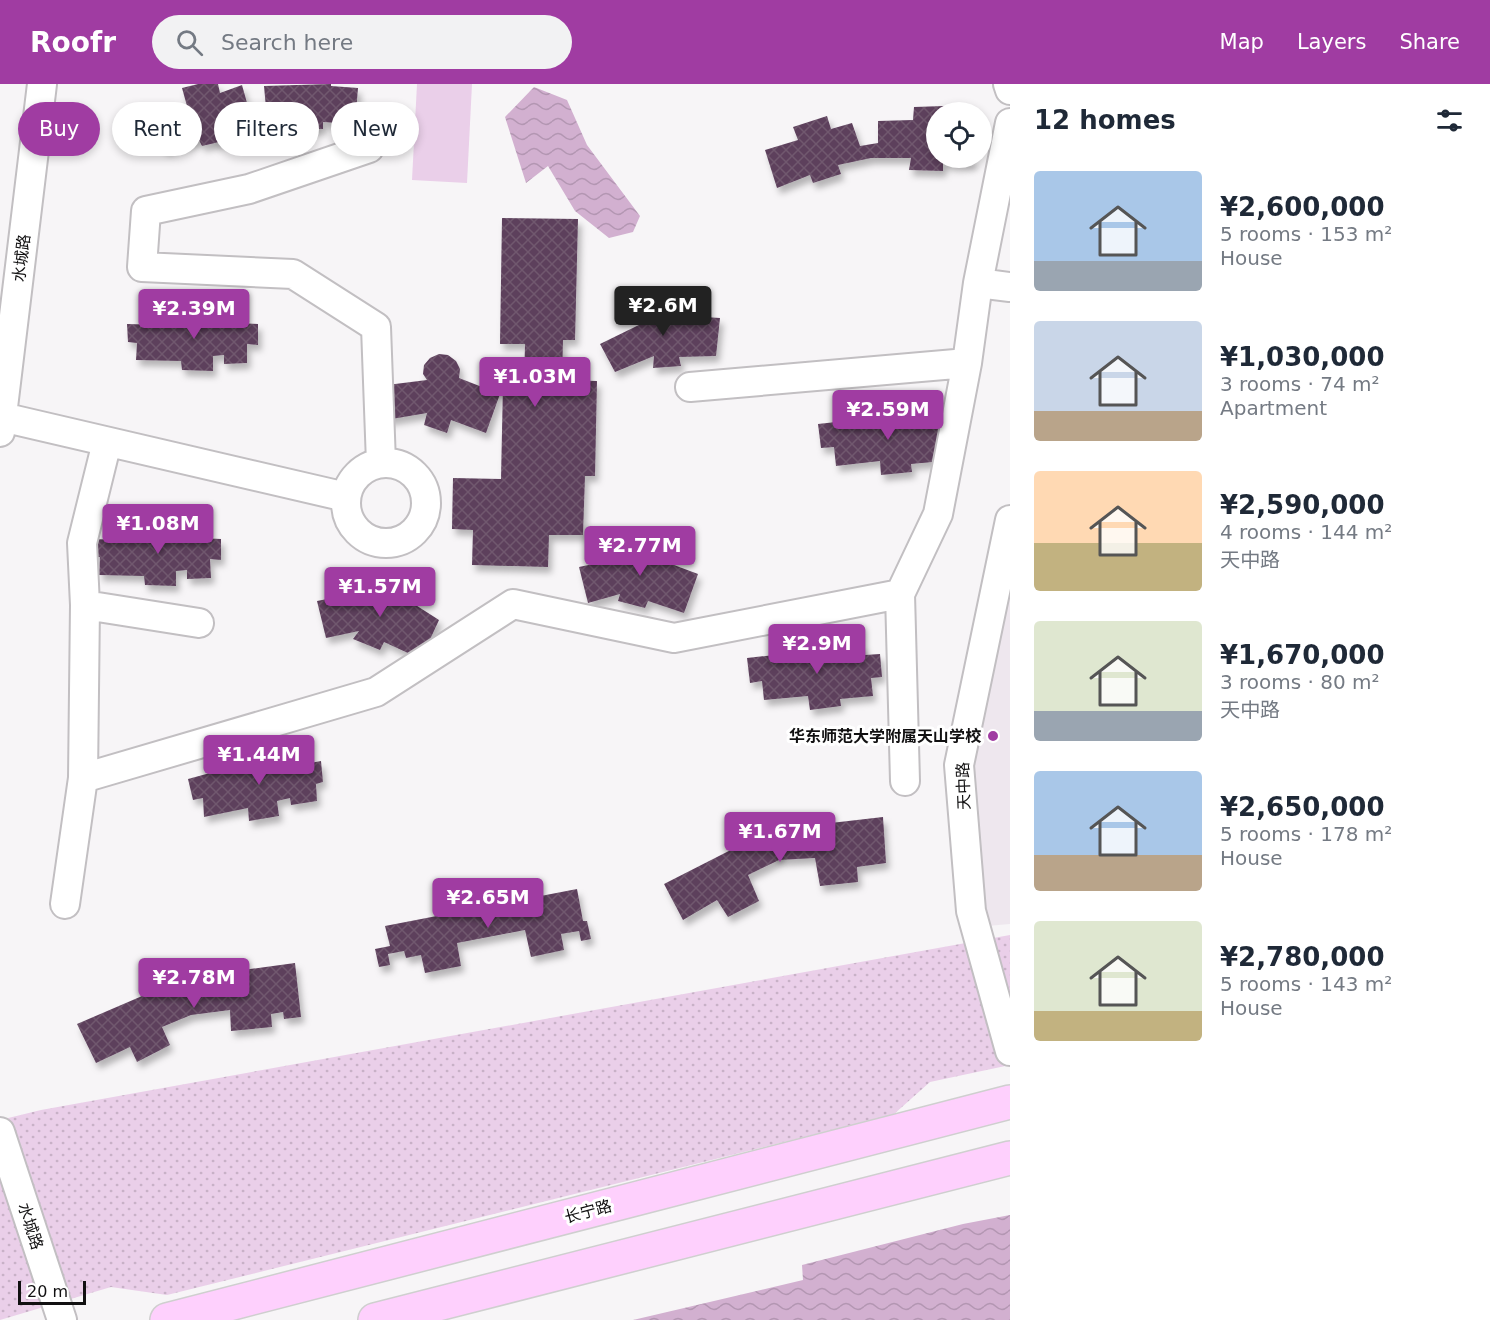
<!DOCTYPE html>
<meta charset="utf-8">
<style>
:root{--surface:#fff;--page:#f2f2f3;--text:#1f2937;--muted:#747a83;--accent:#a03ca2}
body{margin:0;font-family:"DejaVu Sans","Noto Sans SC",sans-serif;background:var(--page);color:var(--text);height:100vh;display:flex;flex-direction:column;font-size:22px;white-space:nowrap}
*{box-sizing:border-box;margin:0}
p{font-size:20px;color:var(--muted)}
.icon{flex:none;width:33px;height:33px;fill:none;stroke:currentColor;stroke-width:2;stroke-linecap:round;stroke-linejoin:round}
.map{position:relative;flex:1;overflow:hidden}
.panel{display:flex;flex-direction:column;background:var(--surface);width:480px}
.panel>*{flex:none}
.top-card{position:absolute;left:18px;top:18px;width:570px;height:54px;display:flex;gap:12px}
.tools{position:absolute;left:926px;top:18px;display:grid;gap:12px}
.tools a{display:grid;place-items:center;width:66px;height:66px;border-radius:50%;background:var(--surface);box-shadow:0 3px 9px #0003;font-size:30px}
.scale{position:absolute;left:18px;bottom:15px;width:68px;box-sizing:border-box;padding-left:6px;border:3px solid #111011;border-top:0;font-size:16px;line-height:21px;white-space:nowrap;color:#111011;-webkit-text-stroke:4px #fff;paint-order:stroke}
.price{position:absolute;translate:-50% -51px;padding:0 14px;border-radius:6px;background:var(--accent);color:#fff;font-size:20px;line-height:39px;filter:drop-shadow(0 2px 3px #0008)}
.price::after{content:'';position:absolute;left:50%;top:36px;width:18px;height:14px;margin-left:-9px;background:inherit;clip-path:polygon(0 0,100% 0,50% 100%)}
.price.on{background:#222;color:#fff}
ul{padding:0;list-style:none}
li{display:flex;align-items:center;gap:18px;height:150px;padding:0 24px}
li span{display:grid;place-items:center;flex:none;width:168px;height:120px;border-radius:6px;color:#555}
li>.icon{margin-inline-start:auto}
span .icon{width:72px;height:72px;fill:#fffc;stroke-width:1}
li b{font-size:26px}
h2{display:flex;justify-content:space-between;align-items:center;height:72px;padding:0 24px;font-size:26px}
.pill{padding:0 21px;border-radius:27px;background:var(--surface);box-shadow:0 3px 9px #0003;font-size:21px;line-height:54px}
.pill.on{background:var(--accent);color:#fff}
header{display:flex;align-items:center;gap:36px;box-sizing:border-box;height:84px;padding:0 30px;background:var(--accent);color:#fff}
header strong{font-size:28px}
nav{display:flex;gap:33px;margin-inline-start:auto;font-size:21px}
.search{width:420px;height:54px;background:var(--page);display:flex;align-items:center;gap:15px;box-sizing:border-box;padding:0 21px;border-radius:33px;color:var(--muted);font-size:22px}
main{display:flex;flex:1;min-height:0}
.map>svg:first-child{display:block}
.built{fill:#eee7ee}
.green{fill:#eacfe9}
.park{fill:url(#park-dots)}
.water{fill:url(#water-waves)}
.building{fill:url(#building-cross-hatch);filter:url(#shadow)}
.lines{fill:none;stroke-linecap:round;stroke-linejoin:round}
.minor-casing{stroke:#c2bfc2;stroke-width:32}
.major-casing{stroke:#cfcfcf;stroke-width:36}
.minor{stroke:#fff;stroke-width:28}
.major{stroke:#fed0fd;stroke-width:33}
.poi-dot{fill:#a03ca2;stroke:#fff;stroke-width:2}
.labels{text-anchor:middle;stroke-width:6;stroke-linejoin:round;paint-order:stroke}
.street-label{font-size:16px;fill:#111011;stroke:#fff}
.poi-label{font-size:16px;font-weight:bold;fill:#111011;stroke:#fff;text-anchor:end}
</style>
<header>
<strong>Roofr</strong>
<div class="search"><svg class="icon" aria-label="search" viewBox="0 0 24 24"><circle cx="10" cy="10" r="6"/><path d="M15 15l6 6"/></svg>Search here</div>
<nav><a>Map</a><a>Layers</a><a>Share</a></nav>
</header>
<main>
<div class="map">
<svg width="1010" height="1236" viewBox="0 0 1010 1236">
<defs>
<pattern id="park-dots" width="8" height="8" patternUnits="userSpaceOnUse" patternTransform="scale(1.5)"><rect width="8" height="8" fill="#eacfe9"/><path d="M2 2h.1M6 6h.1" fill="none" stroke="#c8b1c7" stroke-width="1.8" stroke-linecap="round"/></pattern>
<pattern id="water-waves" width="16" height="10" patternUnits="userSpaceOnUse" patternTransform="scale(1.5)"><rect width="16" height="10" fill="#d2b0d0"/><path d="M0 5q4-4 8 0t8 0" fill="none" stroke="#b396b2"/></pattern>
<pattern id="building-cross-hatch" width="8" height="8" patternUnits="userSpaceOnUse" patternTransform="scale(1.5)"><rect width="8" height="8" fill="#5d405c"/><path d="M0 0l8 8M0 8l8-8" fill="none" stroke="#6f586e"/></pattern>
<filter id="shadow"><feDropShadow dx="3.5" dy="6" stdDeviation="3" flood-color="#0004"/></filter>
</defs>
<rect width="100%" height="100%" fill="#f7f5f7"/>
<path class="built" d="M 1010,499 L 1010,840 L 987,842 L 968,700 Z"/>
<path class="green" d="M 417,0 L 472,0 L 467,99 L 412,96 Z"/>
<path class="park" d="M 1010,851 L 1010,981 L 930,998 L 893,1031 L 167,1211 L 111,1203 L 0,1236 L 0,1036 L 41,1026 Z"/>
<path class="water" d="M 534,3 L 567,16 L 587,61 L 640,132 L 633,148 L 609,154 L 575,127 L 548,82 L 526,99 L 505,33 Z
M 1010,1131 L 1010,1236 L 633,1236 L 803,1196 L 802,1181 L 963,1140 Z"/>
<path class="building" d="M 198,0 L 218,0 L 220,9 L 242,1 L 249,26 L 266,24 L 264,2 L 331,0 L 331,2 L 358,4 L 355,40 L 323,38 L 323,45 L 293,45 L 294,37 L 258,39 L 230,46 L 232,55 L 202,62 L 199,56 L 164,66 L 154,30 L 187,22 L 182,4 Z
M 944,22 L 944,28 L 936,28 L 936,74 L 973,74 L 973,80 L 943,77 L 943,87 L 909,86 L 911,74 L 871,74 L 838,81 L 841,90 L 813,99 L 810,91 L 777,104 L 765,66 L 798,56 L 793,43 L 827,32 L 831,45 L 852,39 L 860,62 L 878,59 L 878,37 L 913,36 L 914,23 Z
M 502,134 L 578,135 L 575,256 L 563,256 L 562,296 L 597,297 L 595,392 L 585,392 L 583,451 L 549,451 L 548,483 L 472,481 L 473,446 L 452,445 L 453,394 L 501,395 L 503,299 L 524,299 L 525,260 L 500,260 Z
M 651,209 L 661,209 L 669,213 L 674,222 L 674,231 L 720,234 L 716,272 L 679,273 L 681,282 L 653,284 L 654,272 L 615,288 L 600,260 L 645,238 L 640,233 L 639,224 L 643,215 Z
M 163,229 L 239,230 L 238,239 L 258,240 L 258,261 L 247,260 L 247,279 L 224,280 L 224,271 L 213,272 L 213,287 L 182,286 L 181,277 L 136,276 L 137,259 L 128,258 L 127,240 L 163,241 Z
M 439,270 L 448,271 L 456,277 L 460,285 L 459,294 L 500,310 L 486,349 L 451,336 L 447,349 L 424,341 L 427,329 L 386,336 L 379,302 L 427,296 L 423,290 L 424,281 L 430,274 Z
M 935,327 L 937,337 L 951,335 L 944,377 L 911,380 L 912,388 L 881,391 L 880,377 L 836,382 L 834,363 L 821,364 L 818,340 Z
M 127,444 L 202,445 L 201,454 L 221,455 L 221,476 L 210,475 L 211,494 L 187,495 L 187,486 L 176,487 L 176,502 L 145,501 L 144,492 L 99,491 L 100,473 L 90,473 L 90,455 L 126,456 Z
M 636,448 L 645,448 L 653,455 L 659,465 L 658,475 L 698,490 L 684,529 L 648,517 L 645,524 L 618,517 L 620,510 L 588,519 L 579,483 L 626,473 L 625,466 L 625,456 Z
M 382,493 L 392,494 L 399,501 L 400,511 L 439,536 L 421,575 L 384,558 L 380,566 L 353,555 L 359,547 L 326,554 L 317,517 L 368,507 L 372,498 Z
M 864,561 L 865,571 L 880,570 L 882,593 L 871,594 L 873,612 L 840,615 L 841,622 L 810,626 L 808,612 L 764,616 L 762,597 L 750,599 L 747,574 Z
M 304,667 L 305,680 L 321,677 L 323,698 L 316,700 L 317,717 L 291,721 L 290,714 L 277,717 L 279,732 L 249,737 L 248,724 L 204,733 L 203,714 L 193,716 L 188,695 L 254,677 Z
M 883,733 L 886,779 L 857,783 L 858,798 L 820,802 L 815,774 L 779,776 L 748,791 L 759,817 L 728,833 L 717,816 L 683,836 L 664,800 L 770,746 Z
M 577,805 L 583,837 L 587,837 L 591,855 L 581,857 L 579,847 L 561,850 L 564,866 L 531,873 L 525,846 L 457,859 L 461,882 L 425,889 L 421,871 L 406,874 L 404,867 L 388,870 L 390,881 L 379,883 L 375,865 L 390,862 L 385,842 Z
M 295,879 L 301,933 L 284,935 L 283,928 L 271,930 L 272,943 L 231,947 L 230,926 L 191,931 L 162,943 L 170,961 L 137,978 L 130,963 L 96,979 L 77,940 L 184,894 Z"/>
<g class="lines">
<g class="minor-casing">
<path id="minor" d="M 1008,0 L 1010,6
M 369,64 L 249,105 L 146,127 L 142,183 L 293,190 L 376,243 L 381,379
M 978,199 L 1010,203
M 690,303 L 967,279
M 2,333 L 346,413
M 0,348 L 42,0
M346 419a40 40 0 1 1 80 0a40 40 0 1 1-80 0Z
M 1010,436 L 959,681 L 971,827 L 1010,967
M 85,521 L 199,539
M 83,694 L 376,608 L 513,520 L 674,554 L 900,510
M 905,697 L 900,510 L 938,430 L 967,279 L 978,199 L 1010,39
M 65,820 L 83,694 L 85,521 L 82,459 L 107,358
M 0,1048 L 62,1236"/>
</g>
<g class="major-casing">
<path id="major" d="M 167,1236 L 1010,1018
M 375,1236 L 1010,1074"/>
</g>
<use href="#minor" class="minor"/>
<use href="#major" class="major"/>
</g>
<circle class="poi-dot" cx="993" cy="652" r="6"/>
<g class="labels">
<g class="street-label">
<text transform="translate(21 174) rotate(-83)" y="6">水城路</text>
<text transform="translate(963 702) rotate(-92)" y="6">天中路</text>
<text transform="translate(588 1127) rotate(-15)" y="6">长宁路</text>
<text transform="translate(31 1142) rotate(72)" y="6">水城路</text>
</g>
<g class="poi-label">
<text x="981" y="658">华东师范大学附属天山学校</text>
</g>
</g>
</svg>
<div class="tools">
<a><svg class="icon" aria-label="locate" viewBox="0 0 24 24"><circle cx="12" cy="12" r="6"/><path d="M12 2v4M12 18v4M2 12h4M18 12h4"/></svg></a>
</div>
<div class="scale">20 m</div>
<b class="price on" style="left:663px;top:253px">¥2.6M</b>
<b class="price" style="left:194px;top:256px">¥2.39M</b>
<b class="price" style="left:535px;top:324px">¥1.03M</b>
<b class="price" style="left:888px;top:357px">¥2.59M</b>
<b class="price" style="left:158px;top:471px">¥1.08M</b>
<b class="price" style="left:640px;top:493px">¥2.77M</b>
<b class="price" style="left:380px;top:534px">¥1.57M</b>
<b class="price" style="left:817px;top:591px">¥2.9M</b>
<b class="price" style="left:259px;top:702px">¥1.44M</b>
<b class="price" style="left:780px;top:779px">¥1.67M</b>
<b class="price" style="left:488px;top:845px">¥2.65M</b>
<b class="price" style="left:194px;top:925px">¥2.78M</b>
<div class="top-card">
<a class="pill on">Buy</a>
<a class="pill">Rent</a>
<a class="pill">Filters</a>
<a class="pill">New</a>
</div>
</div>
<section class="panel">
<h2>12 homes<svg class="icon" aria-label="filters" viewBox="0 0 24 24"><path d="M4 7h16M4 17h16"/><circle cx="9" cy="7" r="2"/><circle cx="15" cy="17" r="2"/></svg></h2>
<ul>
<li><span style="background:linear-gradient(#a9c7e8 75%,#9aa5b1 0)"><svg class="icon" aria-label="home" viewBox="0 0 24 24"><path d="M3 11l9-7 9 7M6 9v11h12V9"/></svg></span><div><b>¥2,600,000</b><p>5 rooms · 153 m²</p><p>House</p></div></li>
<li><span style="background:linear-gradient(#c9d6e8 75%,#b9a48a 0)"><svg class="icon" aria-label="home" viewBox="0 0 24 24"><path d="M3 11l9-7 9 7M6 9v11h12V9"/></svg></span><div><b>¥1,030,000</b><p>3 rooms · 74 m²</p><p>Apartment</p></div></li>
<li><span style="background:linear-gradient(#ffd9b3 60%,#c2b280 0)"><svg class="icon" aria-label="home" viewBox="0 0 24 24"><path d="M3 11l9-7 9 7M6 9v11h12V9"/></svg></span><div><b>¥2,590,000</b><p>4 rooms · 144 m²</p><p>天中路</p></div></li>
<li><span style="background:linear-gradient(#dfe7d0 75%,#9aa5b1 0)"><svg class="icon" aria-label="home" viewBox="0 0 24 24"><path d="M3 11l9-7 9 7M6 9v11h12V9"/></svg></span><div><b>¥1,670,000</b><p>3 rooms · 80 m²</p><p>天中路</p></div></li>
<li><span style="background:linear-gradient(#a9c7e8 70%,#b9a48a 0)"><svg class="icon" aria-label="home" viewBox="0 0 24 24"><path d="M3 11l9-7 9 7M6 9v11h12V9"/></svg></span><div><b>¥2,650,000</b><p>5 rooms · 178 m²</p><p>House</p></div></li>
<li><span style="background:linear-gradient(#dfe7d0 75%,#c2b280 0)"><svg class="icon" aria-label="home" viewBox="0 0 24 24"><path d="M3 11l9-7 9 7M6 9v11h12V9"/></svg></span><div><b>¥2,780,000</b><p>5 rooms · 143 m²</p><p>House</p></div></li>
</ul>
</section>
</main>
